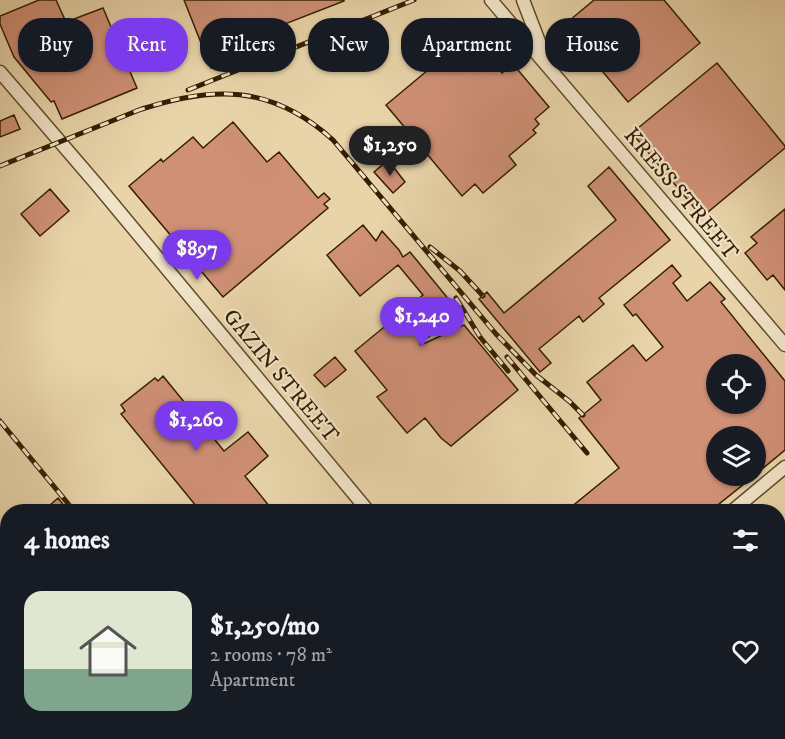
<!DOCTYPE html>
<meta charset="utf-8">
<style>
:root{--surface:#171b24;--page:#20242c;--text:#f1f3f6;--muted:#9ea1a6;--accent:#7c3aed}
body{margin:0;font-family:"IM FELL DW Pica",serif;background:var(--page);color:var(--text);height:100vh;display:flex;flex-direction:column;font-size:22px;white-space:nowrap}
*{box-sizing:border-box;margin:0}
p{font-size:20px;color:var(--muted)}
.icon{flex:none;width:33px;height:33px;fill:none;stroke:currentColor;stroke-width:2;stroke-linecap:round;stroke-linejoin:round}
.map{position:relative;flex:1;overflow:hidden}
.panel{position:absolute;left:0px;top:504px;width:786px;height:236px;display:flex;flex-direction:column;background:var(--surface);border-radius:24px 24px 0 0;box-shadow:0 2px 4px #0004}
.panel>*{flex:none}
.hud{position:absolute;left:18px;top:18px;width:750px;height:54px;display:flex;gap:12px}
.tools{position:absolute;left:706px;top:354px;display:grid;gap:12px}
.tools a{display:grid;place-items:center;width:60px;height:60px;border-radius:50%;background:var(--surface);box-shadow:0 2px 4px #0004;font-size:30px}
.price{position:absolute;translate:-50% -51px;padding:0 14px;border-radius:21px;background:var(--accent);color:#fff;font-size:20px;line-height:39px;filter:drop-shadow(0 2px 3px #0008)}
.price::after{content:'';position:absolute;left:50%;top:36px;width:18px;height:14px;margin-left:-9px;background:inherit;clip-path:polygon(0 0,100% 0,50% 100%)}
.price.selected{background:#222;color:#fff}
ul{padding:0;list-style:none}
li{display:flex;align-items:center;gap:18px;height:150px;padding:0 24px}
li span{display:grid;place-items:center;flex:none;width:168px;height:120px;border-radius:18px;color:#555}
li>.icon{margin-inline-start:auto}
span .icon{width:72px;height:72px;fill:#fffc;stroke-width:1}
li b{font-size:26px}
h2{display:flex;justify-content:space-between;align-items:center;height:72px;padding:0 24px;font-size:26px}
.chip{padding:0 21px;border-radius:24px;background:var(--surface);box-shadow:0 2px 4px #0004;font-size:21px;line-height:54px}
.chip.selected{background:var(--accent);color:#fff}
.map>svg:first-child{display:block}
.building{fill:#cf9076;stroke:#331f01;stroke-width:1.5;fill-rule:evenodd}
.lines{fill:none;stroke-linecap:round;stroke-linejoin:round}
.minor-casing{stroke:#604c2b;stroke-width:15}
.minor{stroke:#f1e3c7;stroke-width:12}
.rail-casing{stroke:#331f01;stroke-width:5}
.rail{stroke:#f1e3c7;stroke-width:3;stroke-dasharray:9;stroke-linecap:butt}
.labels{text-anchor:middle;stroke-width:4.5;stroke-linejoin:round;paint-order:stroke}
.street-label{font-size:22px;fill:#331f01;stroke:#f1e3c7}
</style>
<div class="map">
<svg width="785" height="739" viewBox="0 0 785 739">
<rect width="100%" height="100%" fill="#e9d4a9"/>
<filter id="stains"><feTurbulence type="fractalNoise" baseFrequency=".00333" numOctaves="4"/><feColorMatrix values="0 0 0 0 .2 0 0 0 0 .09 0 0 0 0 .02 0 0 0 .5 -.17"/></filter>
<radialGradient id="worn" r=".72"><stop offset=".6" stop-color="#630" stop-opacity="0"/><stop offset="1" stop-color="#630" stop-opacity=".3"/></radialGradient>
<path class="building" d="M 39,0 L 56,0 L 66,22 L 103,8 L 137,88 L 62,119 L 54,101 L 51,102 L 14,57 L 0,24 L 0,16 Z
M 184,0 L 344,0 L 344,1 L 231,45 L 236,58 L 211,68 Z
M 594,0 L 664,0 L 700,43 L 628,102 L 564,25 Z
M 470,35 L 480,47 L 485,43 L 491,51 L 487,55 L 502,73 L 513,64 L 549,107 L 535,119 L 539,124 L 533,130 L 536,133 L 509,156 L 516,165 L 483,193 L 475,184 L 462,196 L 386,105 Z
M 717,63 L 785,146 L 785,148 L 702,217 L 632,133 Z
M 14,115 L 20,129 L 0,137 L 0,121 Z
M 233,122 L 267,162 L 279,152 L 318,198 L 324,193 L 330,199 L 324,204 L 328,208 L 223,297 L 129,186 L 161,159 L 163,162 L 193,137 L 203,148 Z
M 388,160 L 405,182 L 393,193 L 374,172 Z
M 609,167 L 670,240 L 599,298 L 604,304 L 583,322 L 579,316 L 539,349 L 551,363 L 540,372 L 479,299 L 487,292 L 504,313 L 616,220 L 588,186 Z
M 50,189 L 69,211 L 40,236 L 21,214 Z
M 785,209 L 785,290 L 773,275 L 767,280 L 745,253 L 757,243 L 751,237 Z
M 363,225 L 376,241 L 382,231 L 399,250 L 403,257 L 410,252 L 459,312 L 420,344 L 421,345 L 464,325 L 518,390 L 451,446 L 441,438 L 425,418 L 407,433 L 377,397 L 387,390 L 355,351 L 423,295 L 398,265 L 360,296 L 327,255 Z
M 672,265 L 681,276 L 673,283 L 687,301 L 710,282 L 725,299 L 721,302 L 785,381 L 785,450 L 756,474 L 756,436 L 717,436 L 717,476 L 754,476 L 709,512 L 565,512 L 619,468 L 579,418 L 601,400 L 587,382 L 633,345 L 646,361 L 663,347 L 636,314 L 633,316 L 624,305 ZM 717,364 L 756,364 L 756,404 L 717,404 Z
M 335,357 L 346,370 L 325,387 L 314,375 Z
M 163,376 L 224,451 L 248,432 L 268,456 L 245,476 L 274,512 L 201,512 L 121,414 L 125,411 L 121,405 L 155,378 L 158,381 Z
M 58,498 L 69,512 L 42,512 Z
M 8,540 L 8,611 L 0,602 L 0,546 Z"/>
<g class="lines">
<g class="minor-casing">
<path id="minor" d="M 491,0 L 785,345
M 523,0 L 546,60
M 0,72 L 98,186 L 369,512
M 731,512 L 785,467
M 778,564 L 785,572
M 552,732 L 558,739
M 735,732 L 740,739
M 0,734 L 5,739
M 460,739 L 468,732"/>
</g>
<use href="#minor" class="minor"/>
<g class="rail-casing">
<path id="rail" d="M 188,90 L 414,0
M 136,111 C 212,85 271,84 333,140 L 496,334 L 536,375 L 569,401 L 583,415
M 0,166 L 144,108
M 430,247 L 460,271 L 483,296
M 456,298 L 480,337 L 508,371
M 507,357 L 587,453
M 0,421 L 75,512
M 258,732 L 264,739"/>
</g>
<use href="#rail" class="rail"/>
</g>
<g class="labels">
<g class="street-label">
<text transform="translate(682 193) rotate(50)" y="8">KRESS STREET</text>
<text transform="translate(282 375) rotate(50)" y="8">GAZIN STREET</text>
</g>
</g>
<rect width="100%" height="100%" filter="url(#stains)"/>
<rect width="100%" height="100%" fill="url(#worn)"/>
</svg>
<div class="tools">
<a><svg class="icon" aria-label="locate" viewBox="0 0 24 24"><circle cx="12" cy="12" r="6"/><path d="M12 2v4M12 18v4M2 12h4M18 12h4"/></svg></a>
<a><svg class="icon" aria-label="layers" viewBox="0 0 24 24"><path d="M12 4l9 5-9 5-9-5zM3 14l9 5 9-5"/></svg></a>
</div>
<b class="price selected" style="left:390px;top:177px">$1,250</b>
<b class="price" style="left:197px;top:281px">$897</b>
<b class="price" style="left:422px;top:348px">$1,240</b>
<b class="price" style="left:196px;top:452px">$1,260</b>
<div class="hud">
<a class="chip">Buy</a>
<a class="chip selected">Rent</a>
<a class="chip">Filters</a>
<a class="chip">New</a>
<a class="chip">Apartment</a>
<a class="chip">House</a>
</div>
<section class="panel">
<h2>4 homes<svg class="icon" aria-label="filters" viewBox="0 0 24 24"><path d="M4 7h16M4 17h16"/><circle cx="9" cy="7" r="2"/><circle cx="15" cy="17" r="2"/></svg></h2>
<ul>
<li><span style="background:linear-gradient(#dfe7d0 65%,#7fa58c 0)"><svg class="icon" aria-label="home" viewBox="0 0 24 24"><path d="M3 11l9-7 9 7M6 9v11h12V9"/></svg></span><div><b>$1,250/mo</b><p>2 rooms · 78 m²</p><p>Apartment</p></div><svg class="icon" aria-label="heart" viewBox="0 0 24 24"><path d="M12 20l-8-8c-3-5 5-10 8-4 3-6 11-1 8 4z"/></svg></li>
</ul>
</section>
</div>
